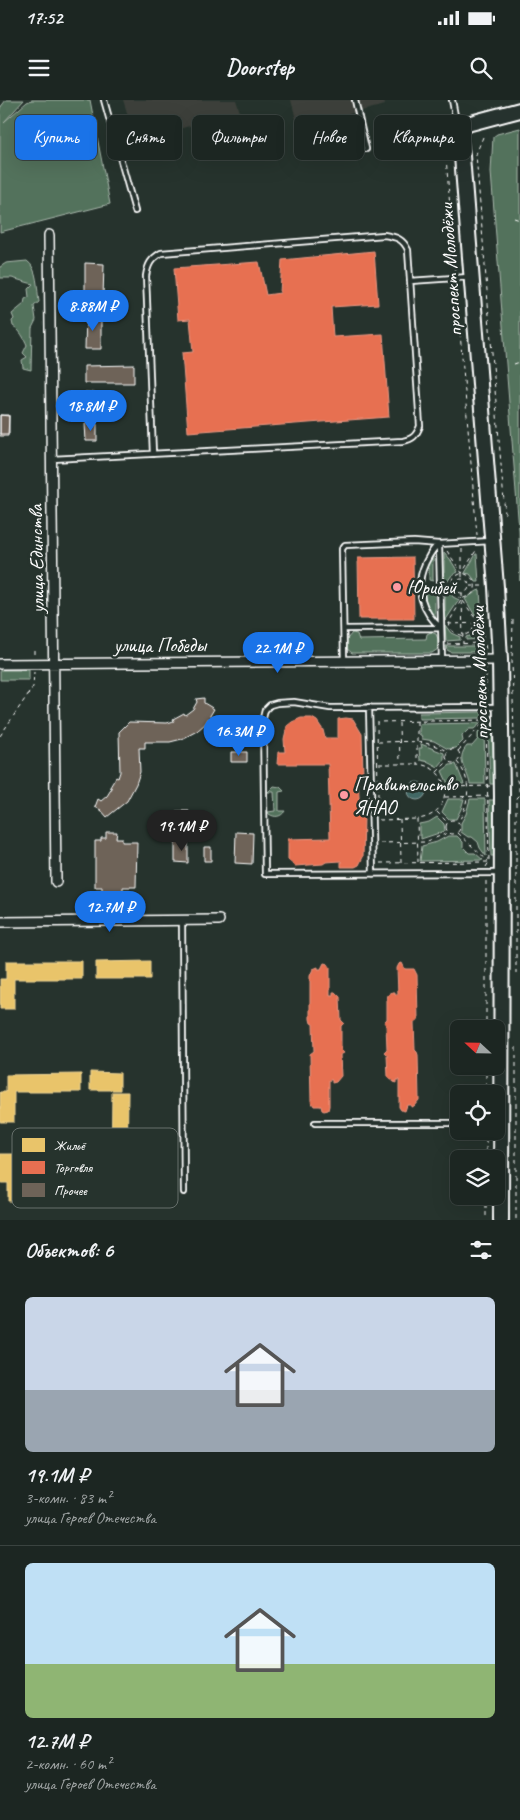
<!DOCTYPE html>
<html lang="ru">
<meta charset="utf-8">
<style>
:root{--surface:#1c2622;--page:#29322f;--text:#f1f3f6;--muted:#a0a5a5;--line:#3a4340;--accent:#1a73e8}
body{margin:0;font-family:Caveat,sans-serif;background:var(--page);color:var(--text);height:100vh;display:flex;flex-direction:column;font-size:19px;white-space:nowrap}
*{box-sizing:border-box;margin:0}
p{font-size:16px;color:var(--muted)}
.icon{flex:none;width:28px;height:28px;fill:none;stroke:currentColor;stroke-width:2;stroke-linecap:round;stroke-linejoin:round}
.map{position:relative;height:1120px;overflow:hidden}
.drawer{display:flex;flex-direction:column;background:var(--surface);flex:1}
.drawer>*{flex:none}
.hud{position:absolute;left:15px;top:15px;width:490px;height:45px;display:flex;gap:10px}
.needle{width:32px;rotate:292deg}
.buttons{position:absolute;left:450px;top:920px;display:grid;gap:10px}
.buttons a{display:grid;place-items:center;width:55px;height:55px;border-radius:8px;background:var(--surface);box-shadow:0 5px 20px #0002,0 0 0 1px var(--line);font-size:25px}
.price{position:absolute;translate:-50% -42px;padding:0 11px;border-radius:18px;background:var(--accent);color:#fff;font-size:16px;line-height:32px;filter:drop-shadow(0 1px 2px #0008)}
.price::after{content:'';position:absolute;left:50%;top:30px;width:15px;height:11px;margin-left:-8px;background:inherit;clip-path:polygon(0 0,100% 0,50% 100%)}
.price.selected{background:#222;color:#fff}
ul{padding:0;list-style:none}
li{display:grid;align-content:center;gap:10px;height:265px;padding:0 25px}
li+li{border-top:1px solid var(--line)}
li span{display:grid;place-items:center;height:155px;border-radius:8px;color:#555}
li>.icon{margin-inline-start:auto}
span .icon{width:90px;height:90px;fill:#fffc;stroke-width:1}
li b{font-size:21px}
h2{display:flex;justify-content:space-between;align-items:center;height:60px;padding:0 25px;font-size:21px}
.chip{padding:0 18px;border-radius:8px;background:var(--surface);box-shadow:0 5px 20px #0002,0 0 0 1px var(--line);font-size:18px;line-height:45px}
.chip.selected{background:var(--accent);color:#fff}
.status{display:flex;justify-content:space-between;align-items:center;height:35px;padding:0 25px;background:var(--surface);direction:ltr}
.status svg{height:14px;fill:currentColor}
header{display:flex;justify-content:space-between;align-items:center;height:65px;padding:0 25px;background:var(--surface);font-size:22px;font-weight:800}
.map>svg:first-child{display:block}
.built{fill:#3c413a}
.green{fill:#53725b;stroke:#a9b8ad}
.water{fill:#426765;stroke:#8ea4a3}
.homes{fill:#e9c46a;stroke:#f0d697}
.shops{fill:#e76f51;stroke:#ee9a85}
.building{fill:#6e6358;stroke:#fff}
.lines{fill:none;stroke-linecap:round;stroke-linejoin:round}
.lane-casing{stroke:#fff;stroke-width:8}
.street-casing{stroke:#fff;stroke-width:12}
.secondary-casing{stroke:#fff;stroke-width:18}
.path{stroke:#fff;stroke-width:1;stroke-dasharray:4 4;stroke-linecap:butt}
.lane{stroke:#26332d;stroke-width:4.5}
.street{stroke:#26332d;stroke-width:9}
.secondary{stroke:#26332d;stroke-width:14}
.poi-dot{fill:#ff9aa2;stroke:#26332d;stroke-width:2}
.labels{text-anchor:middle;stroke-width:5;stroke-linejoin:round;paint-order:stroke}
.street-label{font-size:20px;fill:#fff;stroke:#26332d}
.poi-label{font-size:20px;fill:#fff;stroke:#26332d;text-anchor:start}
.key{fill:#26332d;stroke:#67706c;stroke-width:1}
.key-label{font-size:14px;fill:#fff}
</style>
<div class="status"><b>17:52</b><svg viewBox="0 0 49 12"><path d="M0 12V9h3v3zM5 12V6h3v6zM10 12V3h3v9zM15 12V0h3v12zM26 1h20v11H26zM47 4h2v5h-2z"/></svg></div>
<header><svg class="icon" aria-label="menu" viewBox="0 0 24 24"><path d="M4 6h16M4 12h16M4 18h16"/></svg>Doorstep<svg class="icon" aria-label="search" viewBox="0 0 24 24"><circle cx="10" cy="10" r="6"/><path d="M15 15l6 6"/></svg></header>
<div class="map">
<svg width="520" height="1120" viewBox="0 0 520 1120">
<rect width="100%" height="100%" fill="#26332d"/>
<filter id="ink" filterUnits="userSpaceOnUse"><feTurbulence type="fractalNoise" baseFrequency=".02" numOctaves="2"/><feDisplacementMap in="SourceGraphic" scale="10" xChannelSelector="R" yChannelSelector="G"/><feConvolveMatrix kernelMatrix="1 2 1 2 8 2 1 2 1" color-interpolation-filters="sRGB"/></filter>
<g filter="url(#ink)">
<path class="built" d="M 123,0 L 236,0 L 240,12 L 136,41 Z
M 291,0 L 384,0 L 385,5 L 298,27 Z"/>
<path class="green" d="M 6,0 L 24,0 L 4,22 L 27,2 L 32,0 L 90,0 L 110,104 L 0,132 L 0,8 Z
M 520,28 L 520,481 L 519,430 L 491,72 L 493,37 L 497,34 Z
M 27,161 C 38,168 37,190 39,202 L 34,206 L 36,220 L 32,228 L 31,270 L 23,268 L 22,260 L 27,257 L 23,253 L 27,245 C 24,238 20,230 13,226 L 12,221 L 14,219 L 12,214 L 24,204 L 25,199 L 29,197 L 28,189 L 33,184 L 12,178 L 0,178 L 0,167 L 6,163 Z
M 444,452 L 450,459 L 458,472 L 452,475 L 447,482 L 444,482 Z
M 433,454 L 433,481 L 429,480 L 429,469 L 425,468 Z
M 476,454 L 477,454 L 479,482 L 476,482 L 470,474 L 465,473 Z
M 426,490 L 435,491 L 435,519 L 425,502 Z
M 445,490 L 448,490 L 453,497 L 459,500 L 445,521 Z
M 480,490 L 482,522 L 477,519 L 465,499 L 477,491 Z
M 445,525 L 451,533 L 460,537 L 460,540 L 446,541 Z
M 477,526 L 483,526 L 483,539 L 466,540 L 466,537 L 473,535 Z
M 431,532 L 436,534 L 438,539 L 438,549 L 432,553 L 352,553 L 346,548 L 347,539 L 352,533 L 357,534 L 359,540 L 426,539 L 427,534 Z
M 446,546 L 484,546 L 484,552 L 451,552 L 447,550 Z
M 0,570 L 29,570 L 29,580 L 0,580 Z
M 482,612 L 482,618 L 419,619 L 419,613 Z
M 481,623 L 474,629 L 469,629 L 462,636 L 463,641 L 456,648 L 448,649 L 434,641 L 422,639 L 421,635 L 419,635 L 419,624 Z
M 495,626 L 496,684 L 490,684 L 488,627 Z
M 484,627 L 485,684 L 470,684 C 467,668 455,660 467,646 L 472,646 L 478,639 L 478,633 Z
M 421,644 L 444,653 L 444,660 L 438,667 L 429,662 L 420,660 L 419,648 L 422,648 Z
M 456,664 L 464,684 L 448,684 L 442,671 L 450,665 Z
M 274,686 L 280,687 L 284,691 L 279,692 L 279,711 L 285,711 C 281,717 275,718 269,714 L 268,712 L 275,711 L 274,692 L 268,692 Z
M 448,699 L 464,699 L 461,709 L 456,719 L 449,719 L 442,712 Z
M 470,699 L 485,699 L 486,756 L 480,748 L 478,742 L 472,737 L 468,737 L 461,732 L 461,723 L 466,714 Z
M 489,700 L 495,700 L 496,756 L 491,756 Z
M 437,717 L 444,724 L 445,731 L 421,739 L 421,735 L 419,735 L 419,724 L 429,722 Z
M 448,736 L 457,736 L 463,742 L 463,747 L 469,753 L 475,753 L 483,760 L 420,761 L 422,746 L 437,742 Z"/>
<path class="water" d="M408 691a9 9 0 1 1 18 0a9 9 0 1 1-18 0Z"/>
<path class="homes" d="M 6,861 L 82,861 L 82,879 L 14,879 L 14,909 L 0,909 L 0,879 L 6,879 Z
M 150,861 L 150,879 L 96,879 L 96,862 Z
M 90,972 L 120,973 L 120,990 L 90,990 Z
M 81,974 L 81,992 L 14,992 L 14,1022 L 0,1022 L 0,992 L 6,992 L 6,975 Z
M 112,992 L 128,992 L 127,1083 L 111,1083 Z
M 0,1054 L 16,1054 L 16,1084 L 83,1084 L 83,1102 L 8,1101 L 8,1083 L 0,1083 Z"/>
<path class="shops" d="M 374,151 L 378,204 L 331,207 L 333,237 L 383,234 L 389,317 L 188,332 L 182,253 L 193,252 L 190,219 L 178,220 L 174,168 L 259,162 L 266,195 L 280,193 L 282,160 Z
M 413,457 L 414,519 L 359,519 L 358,458 Z
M 301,618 L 312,618 L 317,621 L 323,630 L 325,638 L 338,638 L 338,619 L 346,618 L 353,619 L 362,634 L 363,675 L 358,676 L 360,718 L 364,717 L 363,757 L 359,765 L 355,767 L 341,767 L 341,761 L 326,762 L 323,764 L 295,766 L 288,760 L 288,739 L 330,738 L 328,664 L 277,664 L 278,652 L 285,652 L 284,639 L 287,626 L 292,622 Z
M 324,863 L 328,864 L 330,867 L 330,895 L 333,895 L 333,892 L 335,892 L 340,897 L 341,920 L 344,923 L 341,926 L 341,950 L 344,953 L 340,955 L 341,976 L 336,982 L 332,983 L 332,980 L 329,980 L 329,1006 L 328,1010 L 324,1011 L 322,1010 L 321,1006 L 314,1006 L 311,1001 L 310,954 L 314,951 L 313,924 L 311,923 L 310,919 L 310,876 L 313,869 L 318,867 L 318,869 L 321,869 Z
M 402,863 L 405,869 L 414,869 L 417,875 L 418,920 L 414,923 L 415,950 L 417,952 L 418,955 L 419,1000 L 414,1006 L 411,1007 L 411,1005 L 407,1005 L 405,1011 L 401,1010 L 399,1007 L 399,980 L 396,980 L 396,983 L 394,982 L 388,977 L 387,955 L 384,952 L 387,949 L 386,925 L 384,922 L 387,919 L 387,899 L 388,895 L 392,892 L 395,892 L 395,894 L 398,894 L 397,868 L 399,864 Z"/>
<path class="building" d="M 85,163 L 104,164 L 103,197 L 85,196 Z
M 86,214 L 101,215 L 101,249 L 85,249 Z
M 134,265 L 134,283 L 84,283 L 84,266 Z
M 85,292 L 107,293 L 106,309 L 84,308 Z
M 0,315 L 9,316 L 8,336 L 0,336 Z
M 0,315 L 9,315 L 9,334 L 0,334 Z
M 85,324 L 97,324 L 97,341 L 86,341 Z
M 204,598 L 204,603 L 214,609 L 205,624 L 197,631 L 182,639 L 170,642 L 145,642 L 145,648 L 139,648 L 140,672 L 136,684 L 127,701 L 107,717 L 101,710 L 95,707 L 98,699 L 101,701 L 107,696 L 112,688 L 110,687 L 116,677 L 118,678 L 120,672 L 119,632 L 129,622 L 167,623 L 174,621 L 173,619 L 184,613 L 185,615 L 193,609 L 197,602 L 196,599 Z
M 231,652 L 247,652 L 247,662 L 231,662 Z
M 176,711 L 189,711 L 189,723 L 176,723 Z
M 106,732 L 117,732 L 116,738 L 122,738 L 122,742 L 137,742 L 136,787 L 123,787 L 123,792 L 117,791 L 117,796 L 107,795 L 107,791 L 102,791 L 102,787 L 95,787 L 95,741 L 101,741 L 101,738 L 106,738 Z
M 236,732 L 253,733 L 252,764 L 235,763 Z
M 175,741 L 188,741 L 188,763 L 175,762 Z
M 204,747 L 211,747 L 211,761 L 204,761 Z"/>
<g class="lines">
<g class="lane-casing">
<path id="lane" d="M 104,0 L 135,111
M 355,0 L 366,49
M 452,0 L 457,26
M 410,181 L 469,177
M 52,359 L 403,341 C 413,339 416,336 420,326 L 408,150 C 403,139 397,137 384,135 L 161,153 C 151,159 148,164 146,176 L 153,354
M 439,444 L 442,561
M 439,444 C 432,449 429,456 425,464 C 414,488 422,512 441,528
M 344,529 L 441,528
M 344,561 L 342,449 L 345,445 L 414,442 L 439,444 L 491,441
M 369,607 L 373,774
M 499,607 L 330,608 L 294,602 L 277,603 L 270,605 L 265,610 L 263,618 L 265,774 L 501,773
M 182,820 L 184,1092
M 315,1023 L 459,1023"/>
</g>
<g class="street-casing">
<path id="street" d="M 49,135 L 56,782
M 0,564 L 500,560
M 0,822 L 219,820"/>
</g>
<g class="secondary-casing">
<path id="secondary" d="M 458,27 L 462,56 L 496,487 L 500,560 L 502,696 L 501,1120
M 437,32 L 520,10"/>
</g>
<path class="path" d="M 483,37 L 476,54 L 505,414
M 446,57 L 455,171
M 514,118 L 520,120
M 456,185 L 477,435
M 514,264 L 520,262
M 462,449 L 462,477
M 447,451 L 462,473 L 477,449
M455 486a7 7 0 1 1 14 0a7 7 0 1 1-14 0Z
M 470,486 L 483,486
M 462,493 L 463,544
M 462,499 L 454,495 L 450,486 L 454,477 L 462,473 C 472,475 480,485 472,494 C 469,497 464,497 462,499 C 460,501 458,507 456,510 C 448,523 444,530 463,536 L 471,532 L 477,523
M 463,501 L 478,522
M 513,520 L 512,560 L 515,675 L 519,686 L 519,696 L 516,699 L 516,873
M 448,524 L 484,523
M 447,544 L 485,543 L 486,551
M 34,550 L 34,556
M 486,601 L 486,568
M 417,622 L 417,664 C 454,667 454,716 417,719 L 418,762
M 399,623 L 400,664
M 0,636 L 33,587 L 34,572
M 378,642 C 403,642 426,638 448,652
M446 656a7 7 0 1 1 14 0a7 7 0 1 1-14 0Z
M 458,651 L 486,620 L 486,613
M 457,662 C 473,680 469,703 458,723
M 379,664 L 417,664
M 437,672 L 447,662
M 446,687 L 492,686
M 378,697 L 377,622 L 486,620 L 489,762 L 486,767
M 445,697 L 491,696
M 437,712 L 447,722
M 400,719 L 401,762
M 379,720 L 416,719
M446 727a7 7 0 1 1 14 0a7 7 0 1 1-14 0Z
M 458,733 L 488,761
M 380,743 L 425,742 L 448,733
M 380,763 L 489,762
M 486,781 L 486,929
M 516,947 L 516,1120
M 486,994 L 486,966
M 486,1031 L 486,1059
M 486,1096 L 486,1120"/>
<use href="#lane" class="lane"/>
<use href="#street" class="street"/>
<use href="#secondary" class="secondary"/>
</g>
</g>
<g class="poi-dot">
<circle cx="397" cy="487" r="5"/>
<circle cx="344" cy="695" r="5"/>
</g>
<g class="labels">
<g class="street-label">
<text transform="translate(450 170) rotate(-94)" y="7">проспект Молодёжи</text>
<text transform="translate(36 459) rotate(-91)" y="7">улица Единства</text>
<text x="160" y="552">улица Победы</text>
<text transform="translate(479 573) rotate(-92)" y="7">проспект Молодёжи</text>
</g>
<g class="poi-label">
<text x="407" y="494">Юрибей</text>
<text x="354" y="691">Правительство<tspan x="354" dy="23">ЯНАО</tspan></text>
</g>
</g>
<rect x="12" y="1028" width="166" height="80" rx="8" class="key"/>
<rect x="22" y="1038" width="23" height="14" fill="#e9c46a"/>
<rect x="22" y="1061" width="23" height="13" fill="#e76f51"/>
<rect x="22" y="1083" width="23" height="14" fill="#6e6358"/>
<g class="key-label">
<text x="54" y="1050">Жильё</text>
<text x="54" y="1072">Торговля</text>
<text x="54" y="1095">Прочее</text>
</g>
</svg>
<div class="buttons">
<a><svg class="needle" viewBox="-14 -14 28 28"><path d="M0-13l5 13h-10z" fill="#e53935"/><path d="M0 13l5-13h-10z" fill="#a0a5a5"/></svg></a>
<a><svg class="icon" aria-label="locate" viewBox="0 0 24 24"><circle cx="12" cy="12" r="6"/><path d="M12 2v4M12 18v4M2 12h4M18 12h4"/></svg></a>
<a><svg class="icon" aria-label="layers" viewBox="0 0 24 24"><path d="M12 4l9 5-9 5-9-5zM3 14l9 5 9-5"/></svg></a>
</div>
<b class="price" style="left:93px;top:232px">8.88M ₽</b>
<b class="price" style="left:91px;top:332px">18.8M ₽</b>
<b class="price" style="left:278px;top:574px">22.1M ₽</b>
<b class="price" style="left:239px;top:657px">16.3M ₽</b>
<b class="price selected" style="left:182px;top:752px">19.1M ₽</b>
<b class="price" style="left:110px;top:833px">12.7M ₽</b>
<div class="hud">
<a class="chip selected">Купить</a>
<a class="chip">Снять</a>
<a class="chip">Фильтры</a>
<a class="chip">Новое</a>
<a class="chip">Квартира</a>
</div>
</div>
<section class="drawer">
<h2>Объектов: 6<svg class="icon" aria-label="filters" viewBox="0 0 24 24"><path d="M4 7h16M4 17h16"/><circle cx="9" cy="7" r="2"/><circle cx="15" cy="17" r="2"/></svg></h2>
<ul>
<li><span style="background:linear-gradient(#c9d6e8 60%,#9aa5b1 0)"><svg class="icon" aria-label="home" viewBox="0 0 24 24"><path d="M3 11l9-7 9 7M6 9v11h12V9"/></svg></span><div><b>19.1M ₽</b><p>3-комн. · 83 m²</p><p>улица Героев Отечества</p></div></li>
<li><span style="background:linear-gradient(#bfe0f5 65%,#8fb573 0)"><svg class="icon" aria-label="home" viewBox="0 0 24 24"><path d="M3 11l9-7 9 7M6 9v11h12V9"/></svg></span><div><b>12.7M ₽</b><p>2-комн. · 60 m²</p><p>улица Героев Отечества</p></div></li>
</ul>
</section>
